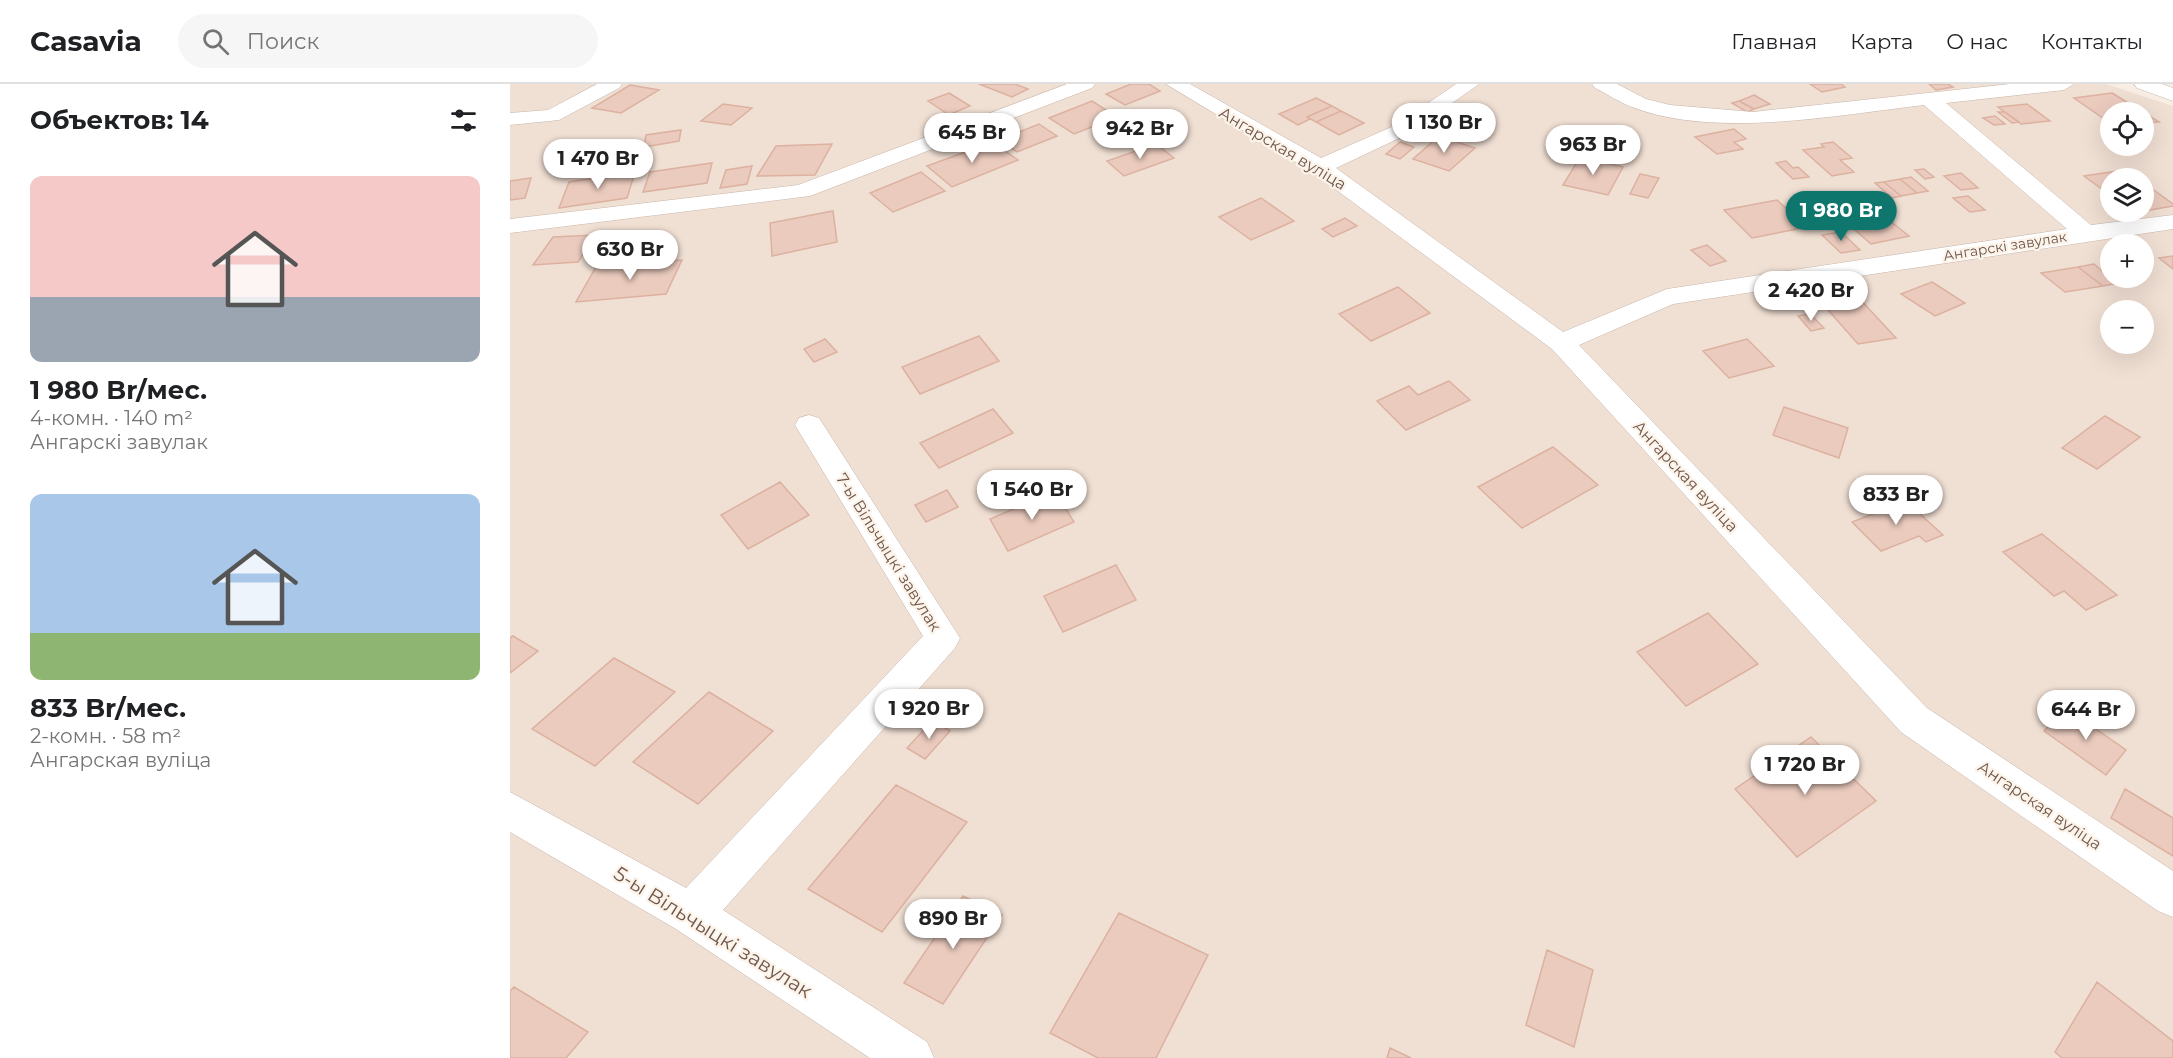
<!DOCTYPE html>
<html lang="ru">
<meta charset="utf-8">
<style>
:root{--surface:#fff;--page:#f6f6f6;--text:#202124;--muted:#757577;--line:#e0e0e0;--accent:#0f766e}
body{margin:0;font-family:Montserrat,sans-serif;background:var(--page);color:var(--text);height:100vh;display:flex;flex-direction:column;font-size:22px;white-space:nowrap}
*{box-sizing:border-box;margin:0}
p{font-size:20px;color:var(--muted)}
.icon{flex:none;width:33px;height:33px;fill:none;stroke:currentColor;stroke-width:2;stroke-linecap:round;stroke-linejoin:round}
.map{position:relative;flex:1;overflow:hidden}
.sheet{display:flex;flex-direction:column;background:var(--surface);width:510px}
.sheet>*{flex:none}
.tools{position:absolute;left:1590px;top:18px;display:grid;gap:12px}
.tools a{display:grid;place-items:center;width:54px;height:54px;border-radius:50%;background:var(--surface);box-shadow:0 6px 24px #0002;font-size:30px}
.price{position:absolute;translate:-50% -51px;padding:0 14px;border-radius:21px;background:#fff;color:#222;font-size:20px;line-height:39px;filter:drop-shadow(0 2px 3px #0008)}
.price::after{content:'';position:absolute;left:50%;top:36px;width:18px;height:14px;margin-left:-9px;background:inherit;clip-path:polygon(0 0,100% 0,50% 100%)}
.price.on{background:var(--accent);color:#fff}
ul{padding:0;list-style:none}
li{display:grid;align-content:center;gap:12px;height:318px;padding:0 30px}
li span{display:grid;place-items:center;height:186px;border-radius:12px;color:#555}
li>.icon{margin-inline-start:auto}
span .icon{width:108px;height:108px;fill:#fffc;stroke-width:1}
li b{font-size:26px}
h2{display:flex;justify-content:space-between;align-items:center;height:72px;padding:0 30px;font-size:26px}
header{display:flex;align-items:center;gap:36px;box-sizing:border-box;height:84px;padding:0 30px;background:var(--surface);border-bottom:2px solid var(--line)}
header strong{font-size:28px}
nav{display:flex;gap:33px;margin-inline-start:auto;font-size:21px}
.search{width:420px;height:54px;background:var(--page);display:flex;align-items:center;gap:15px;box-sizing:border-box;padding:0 21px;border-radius:33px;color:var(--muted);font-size:22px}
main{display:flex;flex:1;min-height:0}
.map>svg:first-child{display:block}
.residential{fill:#f0dfd3;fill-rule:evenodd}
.building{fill:#ebcbbe;stroke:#dcb1a0;stroke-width:1.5}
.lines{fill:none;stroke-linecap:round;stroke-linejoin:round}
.minor-casing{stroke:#c8b5ab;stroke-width:1}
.minor{fill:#fff;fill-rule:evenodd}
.labels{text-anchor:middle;stroke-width:4.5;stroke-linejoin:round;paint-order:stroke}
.far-street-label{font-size:14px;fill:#6e554c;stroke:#fcf3e9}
.street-label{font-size:16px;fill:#6e554c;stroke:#fcf3e9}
.near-street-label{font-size:20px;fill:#6e554c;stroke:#fcf3e9}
</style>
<header>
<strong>Casavia</strong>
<div class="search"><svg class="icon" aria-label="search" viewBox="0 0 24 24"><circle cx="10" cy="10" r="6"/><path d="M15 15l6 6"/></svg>Поиск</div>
<nav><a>Главная</a><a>Карта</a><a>О нас</a><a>Контакты</a></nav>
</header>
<main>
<section class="sheet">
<h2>Объектов: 14<svg class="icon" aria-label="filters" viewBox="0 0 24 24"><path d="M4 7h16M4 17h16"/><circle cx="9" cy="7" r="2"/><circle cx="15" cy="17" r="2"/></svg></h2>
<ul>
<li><span style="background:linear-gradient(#f6c9c9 65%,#9aa5b1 0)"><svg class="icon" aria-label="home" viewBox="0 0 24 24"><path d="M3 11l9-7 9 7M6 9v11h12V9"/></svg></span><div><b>1 980 Br/мес.</b><p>4-комн. · 140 m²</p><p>Ангарскі завулак</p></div></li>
<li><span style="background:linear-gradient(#a9c7e8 75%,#8fb573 0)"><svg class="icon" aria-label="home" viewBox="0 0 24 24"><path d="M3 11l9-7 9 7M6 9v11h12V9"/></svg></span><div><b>833 Br/мес.</b><p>2-комн. · 58 m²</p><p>Ангарская вуліца</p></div></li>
</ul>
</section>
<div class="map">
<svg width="1663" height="974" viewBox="0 0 1663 974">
<rect width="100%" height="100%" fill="#f9eee3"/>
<path class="residential" d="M 0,0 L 1596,0 L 1663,22 L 1663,974 L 0,974 ZM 1600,28 L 1634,28 L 1634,62 L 1600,62 ZM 1600,94 L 1634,94 L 1634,128 L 1600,128 ZM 1600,160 L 1634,160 L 1634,194 L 1600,194 ZM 1600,226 L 1634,226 L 1634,260 L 1600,260 Z"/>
<path class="building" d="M 469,0 L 505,0 L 518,5 L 502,13 Z
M 621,0 L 639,0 L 650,7 L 615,21 L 596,10 Z
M 1300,0 L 1331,0 L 1335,3 L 1312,8 Z
M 1419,0 L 1438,0 L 1443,3 L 1426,6 Z
M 120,1 L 149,6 L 111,29 L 82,24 Z
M 439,9 L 460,22 L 439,31 L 418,17 Z
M 1602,9 L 1649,38 L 1634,39 L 1634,28 L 1600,28 L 1600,39 L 1564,14 Z
M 1244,11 L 1260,20 L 1244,25 L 1229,17 Z
M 806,14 L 822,22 L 797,33 L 800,35 L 788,41 L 769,30 Z
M 582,17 L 607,33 L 564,50 L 539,34 Z
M 1229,17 L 1244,25 L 1237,28 L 1222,19 Z
M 213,20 L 242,24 L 221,41 L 191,37 Z
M 1517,20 L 1540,37 L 1511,40 L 1488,23 Z
M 822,22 L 831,27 L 806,38 L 797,33 Z
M 831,27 L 854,39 L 829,51 L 806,38 Z
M 967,27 L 978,31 L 967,40 L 956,37 Z
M 1488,28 L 1495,28 L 1509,38 L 1502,39 Z
M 1485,32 L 1495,40 L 1484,41 L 1473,34 Z
M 529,40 L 547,52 L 507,68 L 489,56 Z
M 1224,45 L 1236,55 L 1224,58 L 1233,65 L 1207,70 L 1185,53 Z
M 171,46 L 169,57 L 134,63 L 136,51 Z
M 929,52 L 965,64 L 939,87 L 903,75 Z
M 482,58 L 508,76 L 442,103 L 417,82 Z
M 890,58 L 904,63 L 890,75 L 876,70 Z
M 1323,58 L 1342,74 L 1330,76 L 1344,88 L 1322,92 L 1293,66 L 1314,63 L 1311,60 Z
M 322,60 L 305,91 L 247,92 L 266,62 Z
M 646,60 L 664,74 L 614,92 L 597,77 Z
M 1070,73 L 1113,83 L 1098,111 L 1053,101 Z
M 1276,77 L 1283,84 L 1288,83 L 1299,93 L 1283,95 L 1266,79 Z
M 202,79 L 197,99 L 133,108 L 140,88 Z
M 242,82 L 237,100 L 210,104 L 216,86 Z
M 1414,85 L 1424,93 L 1415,95 L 1405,86 Z
M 1614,86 L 1626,94 L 1600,94 L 1600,111 L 1574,92 Z
M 125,88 L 117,114 L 49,124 L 59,98 Z
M 411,88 L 435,107 L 383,128 L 360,109 Z
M 1451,89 L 1468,104 L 1451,106 L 1434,92 Z
M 1130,90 L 1149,94 L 1138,114 L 1120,110 Z
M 1401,93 L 1418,107 L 1407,109 L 1390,95 Z
M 21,94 L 15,114 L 0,116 L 0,97 Z
M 1390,95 L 1407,109 L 1391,112 L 1374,98 Z
M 1374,98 L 1391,112 L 1382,114 L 1365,99 Z
M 1634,99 L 1663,120 L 1663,122 L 1634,127 Z
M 1458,112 L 1475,126 L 1460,128 L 1443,114 Z
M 751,114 L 784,137 L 741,156 L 709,133 Z
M 1267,116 L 1297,143 L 1242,154 L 1214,126 Z
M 1365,125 L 1399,152 L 1361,160 L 1329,132 Z
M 323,127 L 327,158 L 262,172 L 260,139 Z
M 835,134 L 847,142 L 823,153 L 812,145 Z
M 1331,148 L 1350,166 L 1331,169 L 1312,151 Z
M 86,151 L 68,178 L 23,181 L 43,153 Z
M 1197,161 L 1216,177 L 1200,182 L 1181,166 Z
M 1663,172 L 1663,185 L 1649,174 Z
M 172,176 L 156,210 L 66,218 L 86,183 Z
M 1584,180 L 1600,194 L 1609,199 L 1593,202 L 1568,183 Z
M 1568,183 L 1593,202 L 1555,208 L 1531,189 Z
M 1422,198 L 1455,219 L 1425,232 L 1391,210 Z
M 888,203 L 920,229 L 861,257 L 829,230 Z
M 1347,212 L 1386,254 L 1348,260 L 1311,218 Z
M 1300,230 L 1314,244 L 1301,247 L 1288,232 Z
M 469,252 L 489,277 L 410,310 L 392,283 Z
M 315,255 L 327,268 L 304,278 L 294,265 Z
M 1237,255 L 1264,282 L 1219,294 L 1193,267 Z
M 939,297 L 960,316 L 896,346 L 867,317 L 899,302 L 908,311 Z
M 1274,323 L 1338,344 L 1329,374 L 1263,351 Z
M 483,325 L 503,349 L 429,384 L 410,359 Z
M 1595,332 L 1630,353 L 1587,385 L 1552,364 Z
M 1043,363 L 1088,401 L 1012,444 L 968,403 Z
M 270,398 L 299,431 L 238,465 L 211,431 Z
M 437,406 L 448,423 L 416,438 L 405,421 Z
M 545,407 L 564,438 L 498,467 L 480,435 Z
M 1396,417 L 1433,451 L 1416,458 L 1409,452 L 1371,467 L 1342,438 Z
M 1532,450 L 1607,511 L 1576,526 L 1554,507 L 1544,512 L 1493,468 Z
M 606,481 L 626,516 L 553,548 L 534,512 Z
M 1198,529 L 1248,580 L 1176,622 L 1127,568 Z
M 3,552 L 28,567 L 0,589 L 0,554 Z
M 104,574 L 165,608 L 85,682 L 22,645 Z
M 199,608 L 263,647 L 188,720 L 123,678 Z
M 1556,624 L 1616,666 L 1596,691 L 1534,647 Z
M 423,636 L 440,647 L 415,675 L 397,664 Z
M 1301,653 L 1366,717 L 1287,773 L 1225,705 Z
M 386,701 L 457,738 L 372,848 L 298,805 Z
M 1615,705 L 1663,734 L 1663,772 L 1601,734 Z
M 453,812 L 492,831 L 433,920 L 394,899 Z
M 609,829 L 698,871 L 646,974 L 588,974 L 540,949 Z
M 1037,866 L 1083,886 L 1064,963 L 1016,941 Z
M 1587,898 L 1663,957 L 1663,974 L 1552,974 L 1545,968 Z
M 4,903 L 78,948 L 56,974 L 0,974 L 0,907 Z
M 880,964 L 901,974 L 877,974 Z"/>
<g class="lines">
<g class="minor-casing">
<path id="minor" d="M 87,0 L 112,0 L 109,4 L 49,36 L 0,41 L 0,29 L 38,26 Z
M 557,0 L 585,0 L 582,4 L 300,112 L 0,149 L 0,135 L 288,101 Z
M 656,0 L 680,0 L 811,74 L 886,41 L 946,0 L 969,0 L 900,49 L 826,84 L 1053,248 L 1157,205 L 1557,145 L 1414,21 C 1328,31 1204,55 1122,23 C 1109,18 1097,10 1085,4 L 1082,0 L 1107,0 L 1136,15 L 1160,21 L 1243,28 L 1500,0 L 1564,0 L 1554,6 L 1436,19 L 1581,141 L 1663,131 L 1663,145 L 1163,220 L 1069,261 L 1417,624 L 1663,787 L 1663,833 L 1648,827 L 1391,648 L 1042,265 L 802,88 Z
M 1624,0 L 1652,0 L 1663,4 L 1663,17 L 1627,4 Z
M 299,331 L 309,334 L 450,554 L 445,564 L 213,826 L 417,958 L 424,974 L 360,974 L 166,845 L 0,748 L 0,708 L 176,804 L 413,552 L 285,341 L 289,334 Z"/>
</g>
<use href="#minor" class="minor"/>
</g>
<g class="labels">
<g class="far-street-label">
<text transform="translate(1495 162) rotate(-9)" y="5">Ангарскі завулак</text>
</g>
<g class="street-label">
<text transform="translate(773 64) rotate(31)" y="6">Ангарская вуліца</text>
<text transform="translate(1176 392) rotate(47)" y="6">Ангарская вуліца</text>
<text transform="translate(379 468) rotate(58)" y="6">7-ы Вільчыцкі завулак</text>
<text transform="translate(1530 721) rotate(34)" y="6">Ангарская вуліца</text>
</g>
<g class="near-street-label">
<text transform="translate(203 848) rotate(32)" y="7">5-ы Вільчыцкі завулак</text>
</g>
</g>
</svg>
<div class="tools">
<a><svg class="icon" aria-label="locate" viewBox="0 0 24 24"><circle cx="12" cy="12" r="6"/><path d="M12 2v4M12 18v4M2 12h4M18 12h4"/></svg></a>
<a><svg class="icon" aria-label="layers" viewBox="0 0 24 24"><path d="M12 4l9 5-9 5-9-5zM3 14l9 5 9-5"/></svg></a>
<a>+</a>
<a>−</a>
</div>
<b class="price" style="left:934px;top:70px">1 130 Br</b>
<b class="price" style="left:630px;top:76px">942 Br</b>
<b class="price" style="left:462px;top:80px">645 Br</b>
<b class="price" style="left:1083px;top:92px">963 Br</b>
<b class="price" style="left:88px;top:106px">1 470 Br</b>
<b class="price on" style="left:1331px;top:158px">1 980 Br</b>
<b class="price" style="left:120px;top:197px">630 Br</b>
<b class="price" style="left:1301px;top:238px">2 420 Br</b>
<b class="price" style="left:522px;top:437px">1 540 Br</b>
<b class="price" style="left:1386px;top:442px">833 Br</b>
<b class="price" style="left:419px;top:656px">1 920 Br</b>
<b class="price" style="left:1576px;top:657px">644 Br</b>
<b class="price" style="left:1295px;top:712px">1 720 Br</b>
<b class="price" style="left:443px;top:866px">890 Br</b>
</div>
</main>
